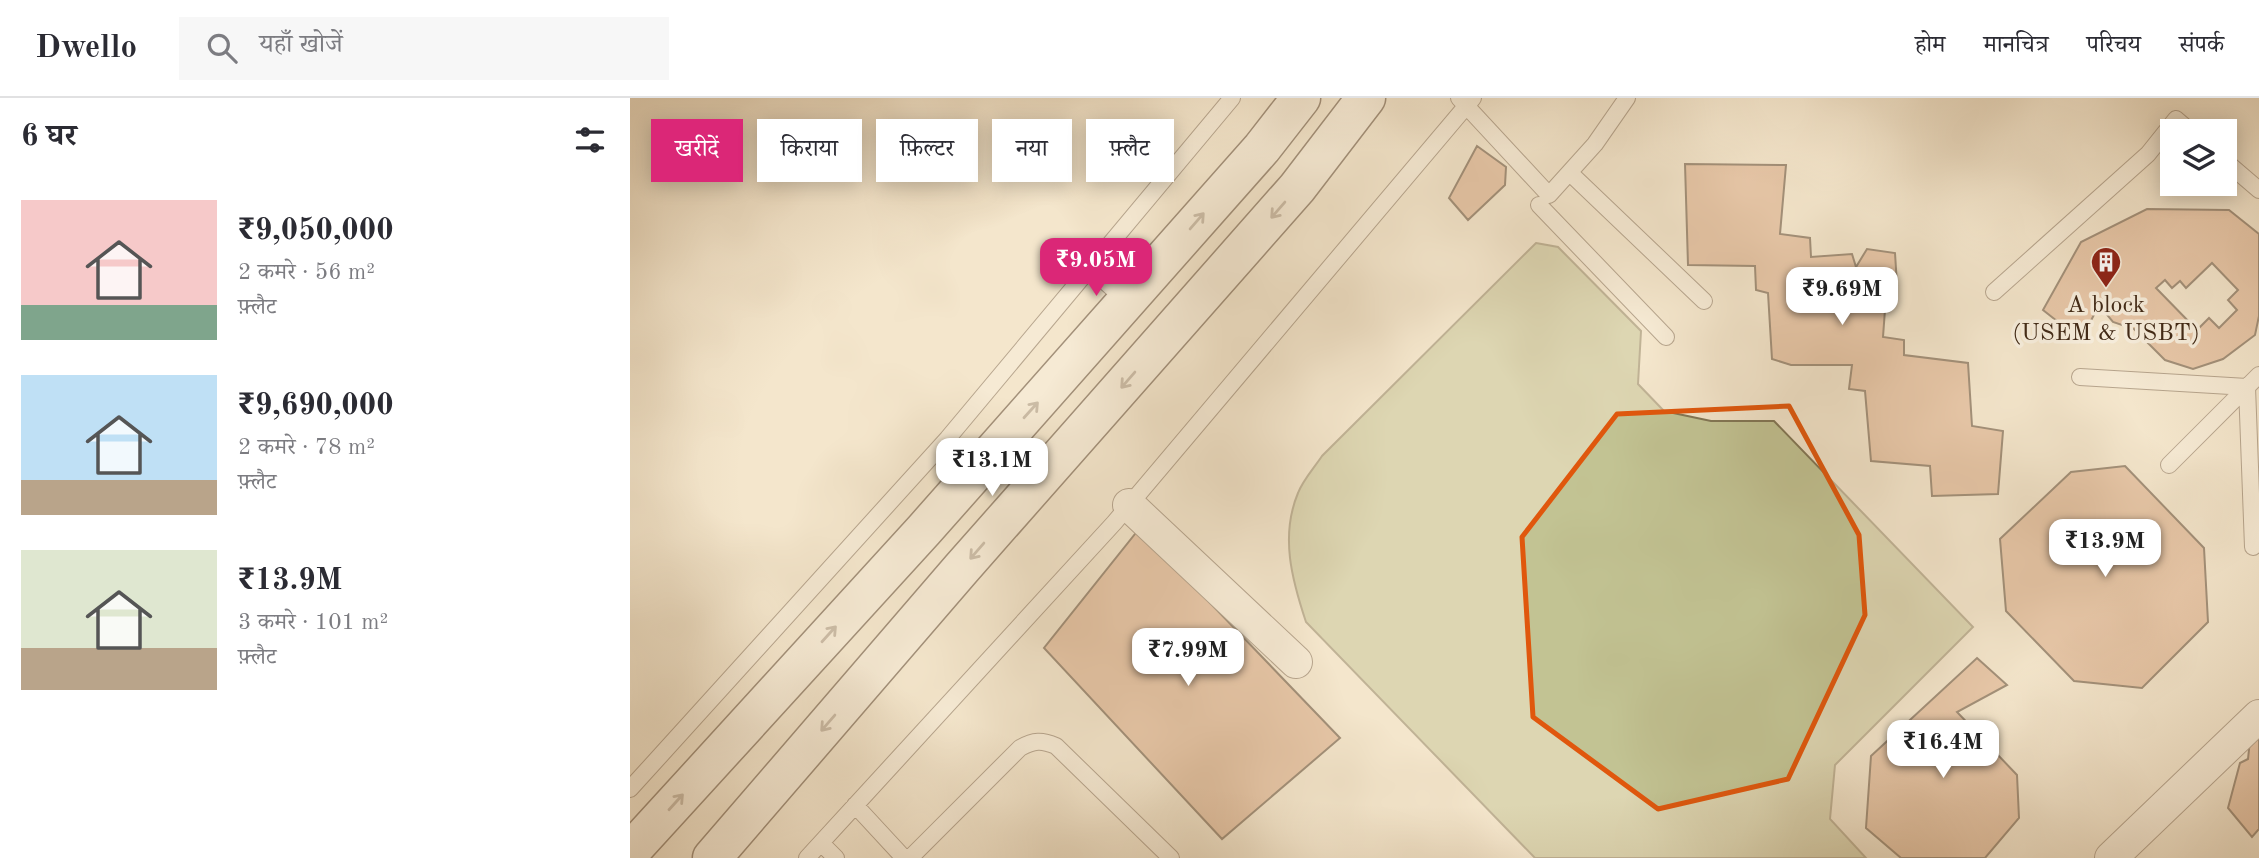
<!DOCTYPE html>
<html lang="hi">
<meta charset="utf-8">
<style>
:root{--surface:#fff;--page:#f7f7f7;--text:#2b2b33;--muted:#7c7c81;--line:#e1e1e2;--accent:#db2777}
body{margin:0;font-family:"Old Standard TT","Noto Serif Devanagari",serif;background:var(--page);color:var(--text);height:100vh;display:flex;flex-direction:column;font-size:26px;white-space:nowrap}
*{box-sizing:border-box;margin:0}
p{font-size:23px;color:var(--muted)}
.icon{flex:none;width:38px;height:38px;fill:none;stroke:currentColor;stroke-width:2;stroke-linecap:round;stroke-linejoin:round}
.map{position:relative;flex:1;overflow:hidden}
.details{display:flex;flex-direction:column;background:var(--surface);width:630px}
.details>*{flex:none}
.hud{position:absolute;left:21px;top:21px;width:665px;height:63px;display:flex;gap:14px}
.fabs{position:absolute;left:1530px;top:21px;display:grid;gap:14px}
.fabs a{display:grid;place-items:center;width:77px;height:77px;border-radius:0px;background:var(--surface);box-shadow:0 4px 18px #0003;font-size:35px}
.price{position:absolute;translate:-50% -60px;padding:0 16px;border-radius:14px;background:#fff;color:#222;font-size:23px;line-height:46px;filter:drop-shadow(0 2px 4px #0008)}
.price::after{content:'';position:absolute;left:50%;top:42px;width:21px;height:16px;margin-left:-10px;background:inherit;clip-path:polygon(0 0,100% 0,50% 100%)}
.price.selected{background:var(--accent);color:#fff}
ul{padding:0;list-style:none}
li{display:flex;align-items:center;gap:21px;height:175px;padding:0 21px}
li span{display:grid;place-items:center;flex:none;width:196px;height:140px;border-radius:0px;color:#555}
li>.icon{margin-inline-start:auto}
span .icon{width:84px;height:84px;fill:#fffc;stroke-width:1}
li b{font-size:30px}
h2{display:flex;justify-content:space-between;align-items:center;height:84px;padding:0 21px;font-size:30px}
.pill{padding:0 24px;border-radius:0px;background:var(--surface);box-shadow:0 4px 18px #0003;font-size:24px;line-height:63px}
.pill.selected{background:var(--accent);color:#fff}
header{display:flex;align-items:center;gap:42px;box-sizing:border-box;height:98px;padding:0 35px;background:var(--surface);border-bottom:2px solid var(--line)}
header strong{font-size:33px}
nav{display:flex;gap:38px;margin-inline-start:auto;font-size:24px}
.search{width:490px;height:63px;background:var(--page);display:flex;align-items:center;gap:18px;box-sizing:border-box;padding:0 24px;border-radius:0px;color:var(--muted);font-size:26px}
main{display:flex;flex:1;min-height:0}
.map>svg:first-child{display:block}
.green{fill:#c2c393;stroke:#827655;stroke-width:2}
.building{fill:#daa57e;stroke:#412a17;stroke-width:2;fill-rule:evenodd}
.lines{fill:none;stroke-linecap:round;stroke-linejoin:round}
.lane-casing{stroke:#6e5944;stroke-width:18}
.street-casing{stroke:#6e5944;stroke-width:34}
.secondary-casing{stroke:#412a17;stroke-width:41}
.lane{stroke:#f8efde;stroke-width:16}
.street{stroke:#f8efde;stroke-width:32}
.secondary{stroke:#f8efde;stroke-width:38}
.oneway{stroke:#9c8c7a}
.marked{fill:none;stroke:#e0570d;stroke-width:5;stroke-linejoin:round}
.labels{text-anchor:middle;stroke-width:7;stroke-linejoin:round;paint-order:stroke}
.poi-label{font-size:24px;fill:#412a17;stroke:#f8efde}
</style>
<header>
<strong>Dwello</strong>
<div class="search"><svg class="icon" aria-label="search" viewBox="0 0 24 24"><circle cx="10" cy="10" r="6"/><path d="M15 15l6 6"/></svg>यहाँ खोजें</div>
<nav><a>होम</a><a>मानचित्र</a><a>परिचय</a><a>संपर्क</a></nav>
</header>
<main>
<section class="details">
<h2>6 घर<svg class="icon" aria-label="filters" viewBox="0 0 24 24"><path d="M4 7h16M4 17h16"/><circle cx="9" cy="7" r="2"/><circle cx="15" cy="17" r="2"/></svg></h2>
<ul>
<li><span style="background:linear-gradient(#f6c9c9 75%,#7fa58c 0)"><svg class="icon" aria-label="home" viewBox="0 0 24 24"><path d="M3 11l9-7 9 7M6 9v11h12V9"/></svg></span><div><b>₹9,050,000</b><p>2 कमरे · 56 m²</p><p>फ़्लैट</p></div></li>
<li><span style="background:linear-gradient(#bfe0f5 75%,#b9a48a 0)"><svg class="icon" aria-label="home" viewBox="0 0 24 24"><path d="M3 11l9-7 9 7M6 9v11h12V9"/></svg></span><div><b>₹9,690,000</b><p>2 कमरे · 78 m²</p><p>फ़्लैट</p></div></li>
<li><span style="background:linear-gradient(#dfe7d0 70%,#b9a48a 0)"><svg class="icon" aria-label="home" viewBox="0 0 24 24"><path d="M3 11l9-7 9 7M6 9v11h12V9"/></svg></span><div><b>₹13.9M</b><p>3 कमरे · 101 m²</p><p>फ़्लैट</p></div></li>
</ul>
</section>
<div class="map">
<svg width="1629" height="760" viewBox="0 0 1629 760">
<rect width="100%" height="100%" fill="#f4e6cc"/>
<filter id="stains"><feTurbulence type="fractalNoise" baseFrequency=".00286" numOctaves="4"/><feColorMatrix values="0 0 0 0 .2 0 0 0 0 .09 0 0 0 0 .02 0 0 0 .5 -.17"/></filter>
<radialGradient id="worn" r=".72"><stop offset=".6" stop-color="#630" stop-opacity="0"/><stop offset="1" stop-color="#630" stop-opacity=".3"/></radialGradient>
<path class="green" d="M 906,145 L 928,149 L 1011,233 L 1008,286 L 1034,313 L 1081,323 L 1144,323 L 1343,529 L 1205,667 L 1200,721 L 1236,760 L 905,760 L 676,524 C 662,482 650,438 668,395 C 673,382 684,370 692,358 Z"/>
<path class="building" d="M 847,48 L 876,69 L 875,87 L 838,122 L 819,100 Z
M 1055,66 L 1156,67 L 1150,136 L 1180,140 L 1181,159 L 1222,156 L 1226,169 L 1237,151 L 1265,155 L 1267,187 L 1253,187 L 1256,198 L 1253,239 L 1274,242 L 1274,257 L 1338,265 L 1342,328 L 1373,333 L 1368,396 L 1302,398 L 1300,368 L 1241,363 L 1235,293 L 1219,291 L 1222,267 L 1161,267 L 1142,261 L 1138,195 L 1126,192 L 1125,168 L 1058,167 Z
M 1517,111 L 1599,112 L 1629,136 L 1629,218 L 1625,237 L 1593,261 L 1563,271 L 1535,262 L 1504,231 L 1483,224 L 1469,207 L 1451,242 L 1413,212 L 1451,144 ZM 1582,165 L 1608,192 L 1598,202 L 1607,212 L 1589,230 L 1579,220 L 1567,232 L 1526,190 L 1535,182 L 1542,190 L 1550,183 L 1556,190 Z
M 1495,368 L 1574,450 L 1578,524 L 1512,590 L 1444,583 L 1376,513 L 1370,441 L 1441,374 Z
M 509,431 L 710,640 L 592,741 L 414,550 Z
M 1347,560 L 1377,587 L 1327,614 L 1387,677 L 1389,720 L 1355,760 L 1271,760 L 1236,730 L 1241,658 Z
M 1629,633 L 1629,731 L 1622,739 L 1598,710 L 1610,665 L 1618,661 L 1620,642 Z"/>
<g class="lines">
<g class="lane-casing">
<path id="lane" d="M 829,0 L 919,97 L 965,46 L 997,0
M 1594,62 L 1629,92
M 940,75 L 1074,203
M 909,107 L 1036,239
M 1364,194 L 1518,56 L 1546,21 L 1560,33
M 1450,279 L 1617,289 L 1623,449
M 1539,367 L 1629,277
M 0,691 L 318,340 L 602,0
M 225,707 L 274,760
M 191,745 L 206,760
M 177,760 L 484,425 L 843,0
M 280,760 L 390,650 C 404,642 412,642 426,648 L 541,760"/>
</g>
<g class="street-casing">
<path id="street" d="M 465,164 L 502,197
M 499,407 L 666,564
M 1481,760 L 1629,618"/>
</g>
<g class="secondary-casing">
<path id="secondary" d="M 0,754 L 294,432 L 632,50 L 671,0
M 82,760 L 331,471 L 667,90 L 736,0"/>
</g>
<use href="#lane" class="lane"/>
<use href="#street" class="street"/>
<use href="#secondary" class="secondary"/>
</g>
<defs><path id="oneway-shaft" d="M-6 0H5M1.5-3L5.5 0L1.5 3" fill="none" stroke-width="1.6" stroke-linecap="round" stroke-linejoin="round" transform="scale(1.75)"/></defs>
<g class="oneway">
<use href="#oneway-shaft" transform="translate(648 112) rotate(131)"/>
<use href="#oneway-shaft" transform="translate(567 123) rotate(-49)"/>
<use href="#oneway-shaft" transform="translate(498 282) rotate(131)"/>
<use href="#oneway-shaft" transform="translate(401 312) rotate(-48)"/>
<use href="#oneway-shaft" transform="translate(347 453) rotate(131)"/>
<use href="#oneway-shaft" transform="translate(199 536) rotate(-48)"/>
<use href="#oneway-shaft" transform="translate(198 625) rotate(131)"/>
<use href="#oneway-shaft" transform="translate(46 704) rotate(-48)"/>
</g>
<path d="M0 0H1629V760H0ZM 1159,308 L 1229,437 L 1235,517 L 1158,681 L 1028,711 L 903,619 L 892,439 L 987,316 Z" fill="#f4e6cc" fill-opacity=".55" fill-rule="evenodd"/>
<path class="marked" d="M 1159,308 L 1229,437 L 1235,517 L 1158,681 L 1028,711 L 903,619 L 892,439 L 987,316 Z"/>
<defs>
<g id="building-pin" transform="scale(1.575)"><path d="M0 17L-7.5 6A9.5 9.5 0 1 1 7.5 6Z" fill="#8f2418" stroke="#f8efde"/><path d="M-4-6H4V6H1V3H-1V6H-4ZM-2.5-4.3h1.7v1.8h-1.7ZM.8-4.3h1.7v1.8H.8ZM-2.5-1h1.7V.8h-1.7ZM.8-1h1.7V.8H.8Z" fill="#fff"/></g>
</defs>
<g fill-rule="evenodd">
<use href="#building-pin" x="1476" y="164"/>
</g>
<g class="labels">
<g class="poi-label">
<text x="1476" y="214">A block<tspan x="1476" dy="28">(USEM &amp; USBT)</tspan></text>
</g>
</g>
<rect width="100%" height="100%" filter="url(#stains)"/>
<rect width="100%" height="100%" fill="url(#worn)"/>
</svg>
<div class="fabs">
<a><svg class="icon" aria-label="layers" viewBox="0 0 24 24"><path d="M12 4l9 5-9 5-9-5zM3 14l9 5 9-5"/></svg></a>
</div>
<b class="price selected" style="left:466px;top:200px">₹9.05M</b>
<b class="price" style="left:1212px;top:229px">₹9.69M</b>
<b class="price" style="left:362px;top:400px">₹13.1M</b>
<b class="price" style="left:1475px;top:481px">₹13.9M</b>
<b class="price" style="left:558px;top:590px">₹7.99M</b>
<b class="price" style="left:1313px;top:682px">₹16.4M</b>
<div class="hud">
<a class="pill selected">खरीदें</a>
<a class="pill">किराया</a>
<a class="pill">फ़िल्टर</a>
<a class="pill">नया</a>
<a class="pill">फ़्लैट</a>
</div>
</div>
</main>
